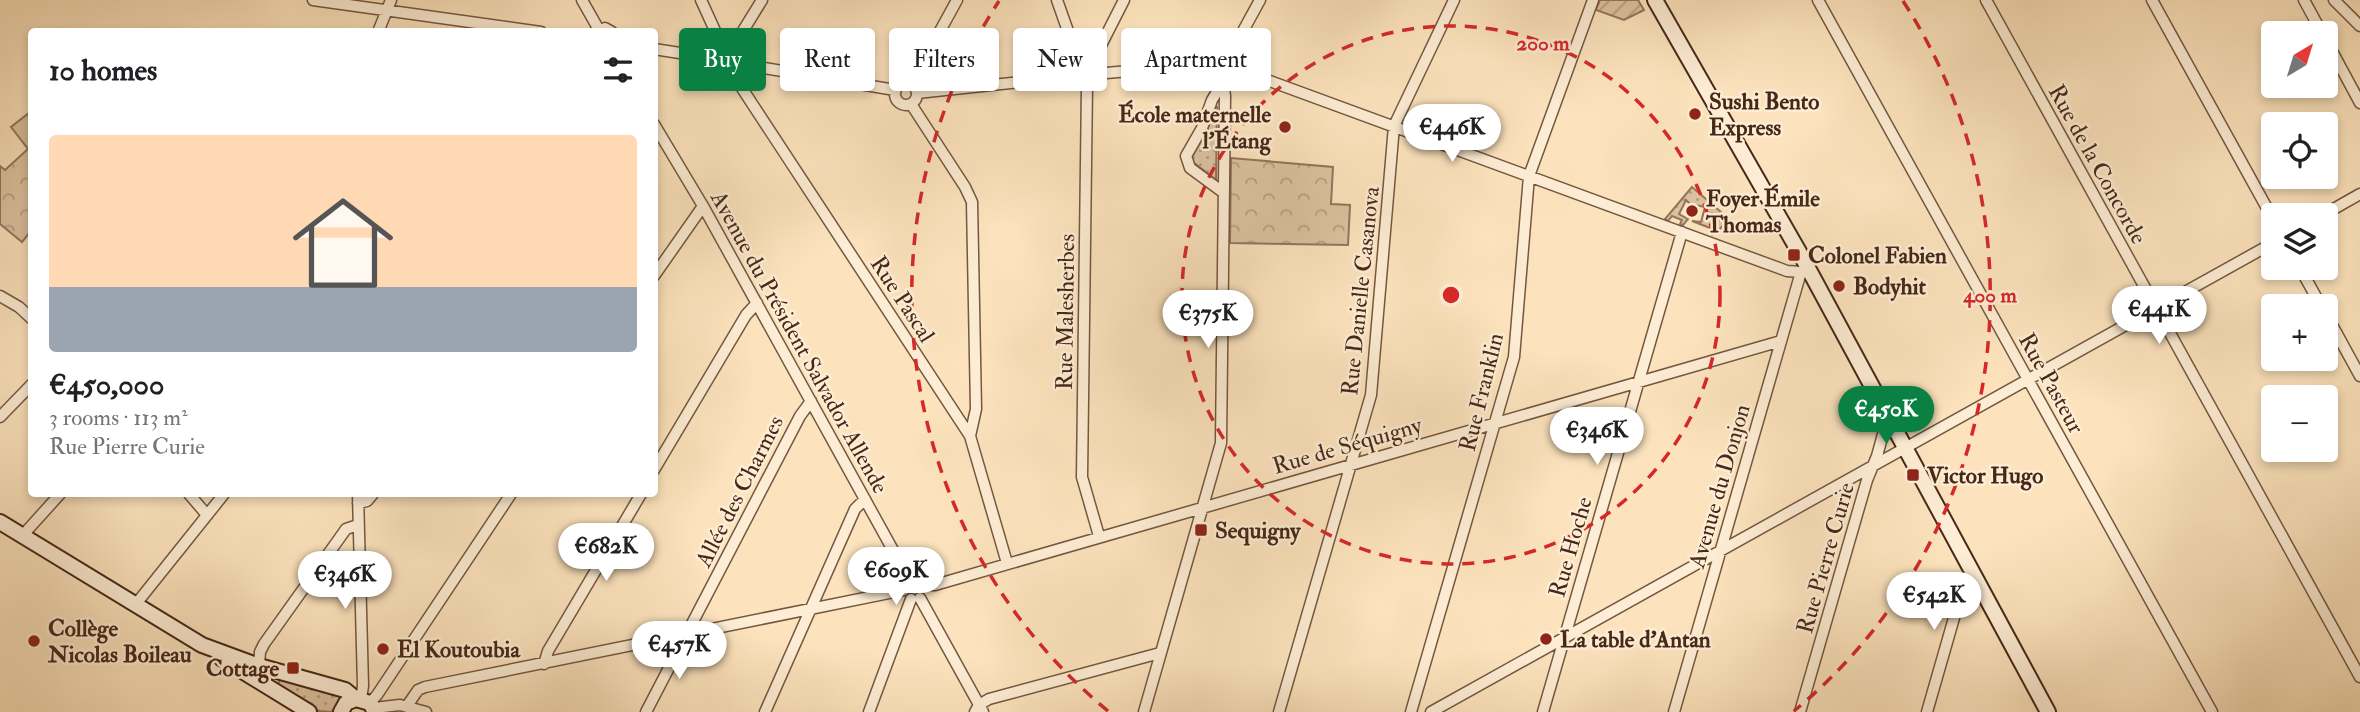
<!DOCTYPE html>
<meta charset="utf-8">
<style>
:root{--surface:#fff;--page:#f2f2f2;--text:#202124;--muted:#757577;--line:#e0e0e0;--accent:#0b8043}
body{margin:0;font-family:"IM FELL Double Pica",serif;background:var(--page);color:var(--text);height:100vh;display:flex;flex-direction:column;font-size:26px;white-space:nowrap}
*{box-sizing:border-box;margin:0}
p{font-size:23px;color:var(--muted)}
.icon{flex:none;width:38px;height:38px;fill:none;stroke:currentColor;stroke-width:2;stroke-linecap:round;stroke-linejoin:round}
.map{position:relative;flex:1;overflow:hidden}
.drawer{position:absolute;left:28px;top:28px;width:630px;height:469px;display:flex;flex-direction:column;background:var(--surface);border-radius:7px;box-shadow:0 4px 10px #0003}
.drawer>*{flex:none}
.guide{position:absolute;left:679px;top:28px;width:665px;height:63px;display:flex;gap:14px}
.needle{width:46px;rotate:38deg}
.buttons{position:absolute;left:2261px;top:21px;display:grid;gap:14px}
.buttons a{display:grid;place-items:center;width:77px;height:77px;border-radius:7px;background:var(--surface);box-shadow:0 4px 10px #0003;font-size:35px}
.price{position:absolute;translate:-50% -60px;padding:0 16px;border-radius:24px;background:#fff;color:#222;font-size:23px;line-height:46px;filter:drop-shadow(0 2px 4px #0008)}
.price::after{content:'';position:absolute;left:50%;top:42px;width:21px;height:16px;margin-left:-10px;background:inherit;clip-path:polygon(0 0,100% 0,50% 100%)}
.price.current{background:var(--accent);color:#fff}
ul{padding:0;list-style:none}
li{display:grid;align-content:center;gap:14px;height:371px;padding:0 21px}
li+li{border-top:2px solid var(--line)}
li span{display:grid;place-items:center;height:217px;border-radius:7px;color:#555}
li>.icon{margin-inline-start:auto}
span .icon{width:126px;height:126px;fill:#fffc;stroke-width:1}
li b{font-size:30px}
h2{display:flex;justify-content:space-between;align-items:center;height:84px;padding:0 21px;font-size:30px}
.chip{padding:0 24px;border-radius:7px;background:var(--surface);box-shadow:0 4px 10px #0003;font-size:24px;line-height:63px}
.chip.current{background:var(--accent);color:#fff}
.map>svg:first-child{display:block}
.grass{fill:url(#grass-dots);stroke:#92765c;stroke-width:2}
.forest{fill:url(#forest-crowns);stroke:#92765c;stroke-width:2}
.garden{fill:url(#garden-furrows);stroke:#92765c;stroke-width:2}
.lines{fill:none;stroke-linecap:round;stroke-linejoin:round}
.street-casing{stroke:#745741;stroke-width:13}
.secondary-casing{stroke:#472818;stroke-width:18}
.street{stroke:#fdedd4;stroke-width:10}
.secondary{stroke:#fdedd4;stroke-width:14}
.ring{fill:none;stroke:#d62828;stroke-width:3.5;stroke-dasharray:12 9}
.poi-dot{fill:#8f2418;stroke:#fdedd4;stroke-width:2.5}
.labels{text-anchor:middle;stroke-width:5;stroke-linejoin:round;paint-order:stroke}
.poi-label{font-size:23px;font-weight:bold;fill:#472818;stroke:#fdedd4;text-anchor:start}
.street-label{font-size:23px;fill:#472818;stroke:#fdedd4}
.centre{fill:#d62828;stroke:#fdedd4;stroke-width:3.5}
.ring-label{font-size:21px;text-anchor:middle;font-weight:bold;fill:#d62828;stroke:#fdedd4;stroke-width:5;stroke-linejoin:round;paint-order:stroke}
</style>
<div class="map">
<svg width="2360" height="712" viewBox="0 0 2360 712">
<defs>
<pattern id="grass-dots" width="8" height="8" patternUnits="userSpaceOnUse" patternTransform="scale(1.75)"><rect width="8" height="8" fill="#ddc3a1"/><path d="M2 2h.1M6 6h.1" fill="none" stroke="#b59e82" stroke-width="1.8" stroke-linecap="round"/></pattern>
<pattern id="forest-crowns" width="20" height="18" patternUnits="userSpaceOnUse" patternTransform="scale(1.75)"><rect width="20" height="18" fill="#ddc3a1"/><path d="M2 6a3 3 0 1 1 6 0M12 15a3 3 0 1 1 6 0" fill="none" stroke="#b59e82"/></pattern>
<pattern id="garden-furrows" width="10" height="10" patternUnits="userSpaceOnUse" patternTransform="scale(1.75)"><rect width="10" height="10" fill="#ddc3a1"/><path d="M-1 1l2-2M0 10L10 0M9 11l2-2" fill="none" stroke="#b59e82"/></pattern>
</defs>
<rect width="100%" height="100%" fill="#fce3bd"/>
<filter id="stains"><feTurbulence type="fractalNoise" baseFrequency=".00286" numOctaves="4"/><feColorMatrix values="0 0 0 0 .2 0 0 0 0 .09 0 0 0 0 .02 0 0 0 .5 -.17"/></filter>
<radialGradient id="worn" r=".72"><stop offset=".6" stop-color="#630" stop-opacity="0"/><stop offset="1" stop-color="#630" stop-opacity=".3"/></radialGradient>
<path class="grass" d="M 1217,106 L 1216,180 L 1193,162 L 1192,157 L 1207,130 Z
M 1692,187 L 1729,219 L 1718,231 L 1692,221 L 1701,222 L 1705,207 L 1690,204 L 1686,200 L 1679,214 L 1688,219 L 1683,225 L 1680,224 L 1682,220 L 1672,216 L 1668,221 L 1665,219 Z
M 281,679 L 341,696 L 332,712 L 318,711 L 279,688 L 277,685 Z"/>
<path class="forest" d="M 30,112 L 31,231 L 22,242 L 0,224 L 0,166 L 5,170 L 28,149 L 11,127 Z
M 1231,158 L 1333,167 L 1331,204 L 1350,205 L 1348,245 L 1230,243 Z"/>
<path class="garden" d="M 1600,0 L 1638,0 L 1644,10 L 1624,20 L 1596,10 Z"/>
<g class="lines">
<g class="street-casing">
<path id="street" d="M 313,0 L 541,32
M 582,0 L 599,30
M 701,0 L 722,46
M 1057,0 L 1081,68
M 1818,0 L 2212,712
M 1986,0 L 2360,677
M 2152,0 L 2273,219
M 2304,0 L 2322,33
M 2334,0 L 2360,26
M 378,32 L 391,0
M 597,32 L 605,28 L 612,32
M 2326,40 L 2360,103
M712 60a14 14 0 1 1 28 0a14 14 0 1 1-28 0Z
M 733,47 L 762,0
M 654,49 L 712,58
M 740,64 L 895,90
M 1090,67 L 1124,0
M 732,73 L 970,436 L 1007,563
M 1095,74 L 1197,65 L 1226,65 L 1787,271 L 1801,272
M895 94a11 11 0 1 1 22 0a11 11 0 1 1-22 0Z
M 911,84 L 957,0
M 1087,85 L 1082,477 L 1099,536
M 917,93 L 1076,76
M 911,104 L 965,187 L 972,202 L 976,409 L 970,436
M 654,124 L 703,206 L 910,581
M 1224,193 L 1190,168 L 1186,156 L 1202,128 L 1212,100 L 1223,82 L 1231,53 L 1260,0
M 2323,215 L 2360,194
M 2300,268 L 2321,306
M 654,276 L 703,206
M 0,296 L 19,307 L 32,319
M 2326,314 L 2360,376
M 0,417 L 32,384
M 654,470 L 746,315 L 757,303
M 189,494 L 207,515
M 358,494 L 363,686 L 361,699
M 358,503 L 367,501 L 373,494
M 23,535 L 60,494
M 924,585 L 935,585 L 1781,341
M 920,598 L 983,712
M 136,604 L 224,494
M 544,664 L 548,651 L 641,494
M 259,666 L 260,652 L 264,644 L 346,529 L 358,525
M 370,703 L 377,695 L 511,494
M 407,706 L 418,690 L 425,687 L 904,590
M 374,708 L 400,705 L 426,712
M 646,712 L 800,416 L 811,401
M 765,712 L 855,509 L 865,499
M 869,712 L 911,599
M 975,712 L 979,705 L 989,699 L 1160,653
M 1144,712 L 1221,443 L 1225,96 L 1223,82
M 1279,712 L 1371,395 L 1394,126 L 1454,0
M 1411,712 L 1514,357 L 1529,176 L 1593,0
M 1431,712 L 2273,243
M 1543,712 L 1682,232
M 1674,712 L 1801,272
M 1800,712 L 1867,480 L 1877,456 L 1888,416
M 1927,712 L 1964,583 L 1973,572"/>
</g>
<g class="secondary-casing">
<path id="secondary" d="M 1655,0 L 1802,257 L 2048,712
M 0,522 L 202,645 L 259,666 L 345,690 L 356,699
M 221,658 L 309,712
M 341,712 L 346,703 L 356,699 L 370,703 L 375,712"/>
</g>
<use href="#street" class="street"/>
<use href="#secondary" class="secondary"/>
</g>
<g class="ring">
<circle cx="1451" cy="295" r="269"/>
<path d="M1108 711A539 539 0 0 1 999 1M1903 1A539 539 0 0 1 1794 711"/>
</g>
<g class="poi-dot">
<circle cx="1695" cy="114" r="7"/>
<circle cx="1285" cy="127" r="7"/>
<circle cx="1692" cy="211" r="7"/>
<rect x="1787" y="248" width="14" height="14" rx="3.5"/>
<circle cx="1839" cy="286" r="7"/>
<rect x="1906" y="468" width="14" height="14" rx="3.5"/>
<rect x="1194" y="523" width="14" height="14" rx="3.5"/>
<circle cx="1546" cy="639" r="7"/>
<circle cx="34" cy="641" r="7"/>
<circle cx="383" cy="649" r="7"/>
<rect x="286" y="661" width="14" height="14" rx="3.5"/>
</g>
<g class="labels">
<g class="poi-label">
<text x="1709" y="109">Sushi Bento<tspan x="1709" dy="26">Express</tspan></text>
<text x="1271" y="122" text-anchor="end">École maternelle<tspan x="1271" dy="26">l'Étang</tspan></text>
<text x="1706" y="206">Foyer Émile<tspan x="1706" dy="26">Thomas</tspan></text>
<text x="1808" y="263">Colonel Fabien</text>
<text x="1853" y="294">Bodyhit</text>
<text x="1927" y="483">Victor Hugo</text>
<text x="1215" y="538">Sequigny</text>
<text x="48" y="636">Collège<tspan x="48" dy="26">Nicolas Boileau</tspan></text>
<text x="1560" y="647">La table d'Antan</text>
<text x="397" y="657">El Koutoubia</text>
<text x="279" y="676" text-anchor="end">Cottage</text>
</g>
<g class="street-label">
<text transform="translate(2098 164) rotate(61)" y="8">Rue de la Concorde</text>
<text transform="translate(1360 291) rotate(-84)" y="8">Rue Danielle Casanova</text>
<text transform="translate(903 299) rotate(57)" y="8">Rue Pascal</text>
<text transform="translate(1065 312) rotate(-89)" y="8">Rue Malesherbes</text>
<text transform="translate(800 342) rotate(61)" y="8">Avenue du Président Salvador Allende</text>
<text transform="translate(2052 383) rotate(61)" y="8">Rue Pasteur</text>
<text transform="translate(1481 392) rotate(-76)" y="8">Rue Franklin</text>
<text transform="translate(1347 445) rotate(-16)" y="8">Rue de Séquigny</text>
<text transform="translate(1719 486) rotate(-74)" y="8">Avenue du Donjon</text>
<text transform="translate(739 491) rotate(-63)" y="8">Allée des Charmes</text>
<text transform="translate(1570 547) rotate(-74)" y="8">Rue Hoche</text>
<text transform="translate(1825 558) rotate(-74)" y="8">Rue Pierre Curie</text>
</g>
</g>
<circle cx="1451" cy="295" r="10" class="centre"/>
<g class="ring-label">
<text x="1543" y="50">200 m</text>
<text x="1990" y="302">400 m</text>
</g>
<rect width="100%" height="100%" filter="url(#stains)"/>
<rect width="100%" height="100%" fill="url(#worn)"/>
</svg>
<div class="buttons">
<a><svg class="needle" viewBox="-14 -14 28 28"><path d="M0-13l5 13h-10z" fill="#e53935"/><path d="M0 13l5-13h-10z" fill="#757577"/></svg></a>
<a><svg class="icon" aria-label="locate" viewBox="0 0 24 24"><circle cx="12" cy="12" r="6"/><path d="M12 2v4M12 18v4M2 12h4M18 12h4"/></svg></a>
<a><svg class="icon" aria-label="layers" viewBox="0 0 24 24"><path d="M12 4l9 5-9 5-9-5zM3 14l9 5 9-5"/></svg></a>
<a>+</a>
<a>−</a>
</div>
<b class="price" style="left:1452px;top:164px">€446K</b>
<b class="price" style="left:2159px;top:346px">€441K</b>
<b class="price" style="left:1208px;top:350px">€375K</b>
<b class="price current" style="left:1886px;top:446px">€450K</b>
<b class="price" style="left:1597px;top:467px">€346K</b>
<b class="price" style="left:606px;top:583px">€682K</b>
<b class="price" style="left:896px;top:607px">€609K</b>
<b class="price" style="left:345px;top:611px">€346K</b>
<b class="price" style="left:1934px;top:632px">€542K</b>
<b class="price" style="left:679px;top:681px">€457K</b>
<div class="guide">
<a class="chip current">Buy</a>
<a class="chip">Rent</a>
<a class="chip">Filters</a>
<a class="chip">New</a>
<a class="chip">Apartment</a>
</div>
<section class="drawer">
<h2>10 homes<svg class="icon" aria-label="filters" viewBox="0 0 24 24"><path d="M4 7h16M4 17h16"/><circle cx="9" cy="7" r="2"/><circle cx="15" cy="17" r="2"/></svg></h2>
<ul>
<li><span style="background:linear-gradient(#ffd9b3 70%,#9aa5b1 0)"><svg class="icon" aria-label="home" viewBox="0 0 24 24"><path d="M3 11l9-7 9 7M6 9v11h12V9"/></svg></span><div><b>€450,000</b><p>3 rooms · 113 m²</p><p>Rue Pierre Curie</p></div></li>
</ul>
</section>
</div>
